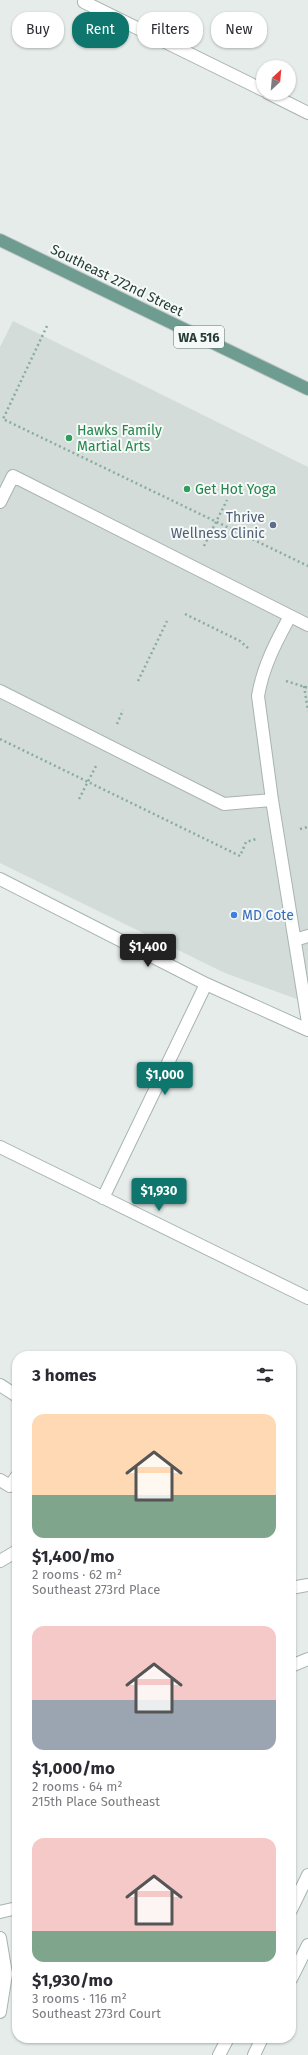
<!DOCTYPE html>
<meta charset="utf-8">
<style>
:root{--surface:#fff;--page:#f2f2f3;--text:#2b2b33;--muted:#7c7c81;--accent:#0f766e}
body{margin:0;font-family:"Fira Sans",sans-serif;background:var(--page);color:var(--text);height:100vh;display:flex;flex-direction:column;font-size:15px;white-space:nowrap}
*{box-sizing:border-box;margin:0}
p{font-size:13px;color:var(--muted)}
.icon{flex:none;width:22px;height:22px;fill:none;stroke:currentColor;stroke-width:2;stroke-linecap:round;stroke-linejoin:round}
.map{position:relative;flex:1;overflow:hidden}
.sheet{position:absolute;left:12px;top:1351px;width:284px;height:692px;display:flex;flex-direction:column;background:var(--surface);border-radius:16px;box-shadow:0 1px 3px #0004}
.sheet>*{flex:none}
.top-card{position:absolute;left:12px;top:12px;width:284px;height:36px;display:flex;gap:8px}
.needle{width:26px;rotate:26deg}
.controls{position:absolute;left:256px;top:60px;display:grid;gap:8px}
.controls a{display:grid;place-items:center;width:40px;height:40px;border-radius:50%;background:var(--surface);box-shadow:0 1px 3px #0004;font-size:20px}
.price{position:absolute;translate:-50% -34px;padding:0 9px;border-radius:4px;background:var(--accent);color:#fff;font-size:13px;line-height:26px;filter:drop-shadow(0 1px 2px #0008)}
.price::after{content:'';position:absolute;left:50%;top:24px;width:12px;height:9px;margin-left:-6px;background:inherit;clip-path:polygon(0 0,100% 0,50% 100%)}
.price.on{background:#222;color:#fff}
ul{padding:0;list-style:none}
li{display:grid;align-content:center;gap:8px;height:212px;padding:0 20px}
li span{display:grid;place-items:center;height:124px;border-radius:12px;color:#555}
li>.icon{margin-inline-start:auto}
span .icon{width:72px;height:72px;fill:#fffc;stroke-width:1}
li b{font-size:17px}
h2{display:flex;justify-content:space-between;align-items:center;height:48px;padding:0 20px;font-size:17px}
.tag{padding:0 14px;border-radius:16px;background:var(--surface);box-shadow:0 1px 3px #0004;font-size:14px;line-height:36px}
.tag.on{background:var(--accent);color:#fff}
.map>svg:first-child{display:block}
.built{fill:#d3dcd8}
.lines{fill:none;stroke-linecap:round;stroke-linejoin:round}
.service-casing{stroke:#a8b4b0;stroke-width:14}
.minor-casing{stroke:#a8b4b0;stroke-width:14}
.tertiary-casing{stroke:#a8b4b0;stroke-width:14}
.primary-casing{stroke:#c2c8c7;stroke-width:14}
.path{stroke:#89aca0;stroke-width:2.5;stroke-dasharray:2 3;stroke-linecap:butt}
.service{stroke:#fff;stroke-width:12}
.minor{stroke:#fff;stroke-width:12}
.tertiary{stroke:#fff;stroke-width:12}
.primary{stroke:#6f9c90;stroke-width:12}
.leisure-dot{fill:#2e9e5b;stroke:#f5f9f7;stroke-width:1.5}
.service-dot{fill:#5c6f8a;stroke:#f5f9f7;stroke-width:1.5}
.shop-dot{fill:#3f7fe0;stroke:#f5f9f7;stroke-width:1.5}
.labels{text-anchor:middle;stroke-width:4;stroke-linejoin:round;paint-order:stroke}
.shield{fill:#f5f9f7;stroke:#647570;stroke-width:1}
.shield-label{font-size:13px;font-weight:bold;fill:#263c36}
.street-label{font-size:14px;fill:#263c36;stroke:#f5f9f7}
.leisure-label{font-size:14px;fill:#27864d;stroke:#f5f9f7;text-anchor:start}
.service-label{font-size:14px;fill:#4e5e75;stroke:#f5f9f7;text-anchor:end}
.shop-label{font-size:14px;fill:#366cbe;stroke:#f5f9f7;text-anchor:start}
</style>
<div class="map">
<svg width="308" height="2055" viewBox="0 0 308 2055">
<rect width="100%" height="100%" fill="#e5ece9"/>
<path class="built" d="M 13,321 L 308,467 L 308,1003 L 225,973 L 0,863 L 0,347 Z"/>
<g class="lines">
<g class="service-casing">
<path id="service" d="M 0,502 L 13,476 L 308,625
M 290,616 C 276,642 263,666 258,696 L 272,800 L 308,1023
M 0,691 L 224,804 L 272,800
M 295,940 L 308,936
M 0,1385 L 17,1396
M 0,1480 L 10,1486 L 17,1476
M 0,1561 L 17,1551
M 291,1588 L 308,1585
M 291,1666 L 308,1659
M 0,1912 L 17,1908
M 0,1938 L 6,1974 L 0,2012"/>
</g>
<g class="minor-casing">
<path id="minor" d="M 84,2 L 263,90
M 268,93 L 308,113
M 0,879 L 206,984 L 308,1030
M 0,1147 L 308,1298
M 103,1198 L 206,984"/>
</g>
<g class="tertiary-casing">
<path id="tertiary" d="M 291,1910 L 308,1875
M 291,1979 L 308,1945
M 219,2055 L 228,2038
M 254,2055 L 262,2038"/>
</g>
<g class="primary-casing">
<path id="primary" d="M 0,240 L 308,389"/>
</g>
<path class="path" d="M 47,326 L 3,419 L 308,566
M 204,546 L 227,500
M 185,614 L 240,641 L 248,648
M 138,681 L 167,621
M 286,681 L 308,688
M 304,686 L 308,711
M 117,724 L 123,710
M 0,739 L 240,856 L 246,842 L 256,839
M 79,799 L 96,766
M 300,829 L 308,827"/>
<use href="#service" class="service"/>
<use href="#minor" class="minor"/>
<use href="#tertiary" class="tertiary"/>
<use href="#primary" class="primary"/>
</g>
<g class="leisure-dot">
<circle cx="69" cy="438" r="4"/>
<circle cx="187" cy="489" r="4"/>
</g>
<circle class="service-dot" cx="273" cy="525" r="4"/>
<circle class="shop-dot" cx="234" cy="915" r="4"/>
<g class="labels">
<rect class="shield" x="174" y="326" width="50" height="22" rx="3"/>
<g class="shield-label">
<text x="199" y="342">WA 516</text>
</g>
<g class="street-label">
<text transform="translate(117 280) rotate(26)" y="5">Southeast 272nd Street</text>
</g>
<g class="leisure-label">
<text x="77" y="435">Hawks Family<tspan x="77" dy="16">Martial Arts</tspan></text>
<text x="195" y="494">Get Hot Yoga</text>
</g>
<g class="service-label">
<text x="265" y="522">Thrive<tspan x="265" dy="16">Wellness Clinic</tspan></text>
</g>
<g class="shop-label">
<text x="242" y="920">MD Cote</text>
</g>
</g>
</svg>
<div class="controls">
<a><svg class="needle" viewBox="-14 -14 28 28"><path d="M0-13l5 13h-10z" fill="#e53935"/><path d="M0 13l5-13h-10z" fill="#7c7c81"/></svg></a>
</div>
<b class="price on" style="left:148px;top:968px">$1,400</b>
<b class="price" style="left:165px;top:1096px">$1,000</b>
<b class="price" style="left:159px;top:1212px">$1,930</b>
<div class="top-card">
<a class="tag">Buy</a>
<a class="tag on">Rent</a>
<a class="tag">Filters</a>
<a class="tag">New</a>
</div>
<section class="sheet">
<h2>3 homes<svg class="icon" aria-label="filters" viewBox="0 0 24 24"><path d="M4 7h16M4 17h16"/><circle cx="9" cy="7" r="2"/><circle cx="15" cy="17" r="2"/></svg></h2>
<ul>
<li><span style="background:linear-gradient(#ffd9b3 65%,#7fa58c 0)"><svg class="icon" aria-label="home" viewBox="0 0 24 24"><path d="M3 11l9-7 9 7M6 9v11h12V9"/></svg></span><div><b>$1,400/mo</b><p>2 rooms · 62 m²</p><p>Southeast 273rd Place</p></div></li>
<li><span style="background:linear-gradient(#f6c9c9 60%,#9aa5b1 0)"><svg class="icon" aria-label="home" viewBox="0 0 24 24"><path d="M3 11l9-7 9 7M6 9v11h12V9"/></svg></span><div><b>$1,000/mo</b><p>2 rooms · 64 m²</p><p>215th Place Southeast</p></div></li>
<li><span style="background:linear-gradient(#f6c9c9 75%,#7fa58c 0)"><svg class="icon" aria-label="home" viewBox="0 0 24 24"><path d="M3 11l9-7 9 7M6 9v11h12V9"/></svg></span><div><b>$1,930/mo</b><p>3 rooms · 116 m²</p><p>Southeast 273rd Court</p></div></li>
</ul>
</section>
</div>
